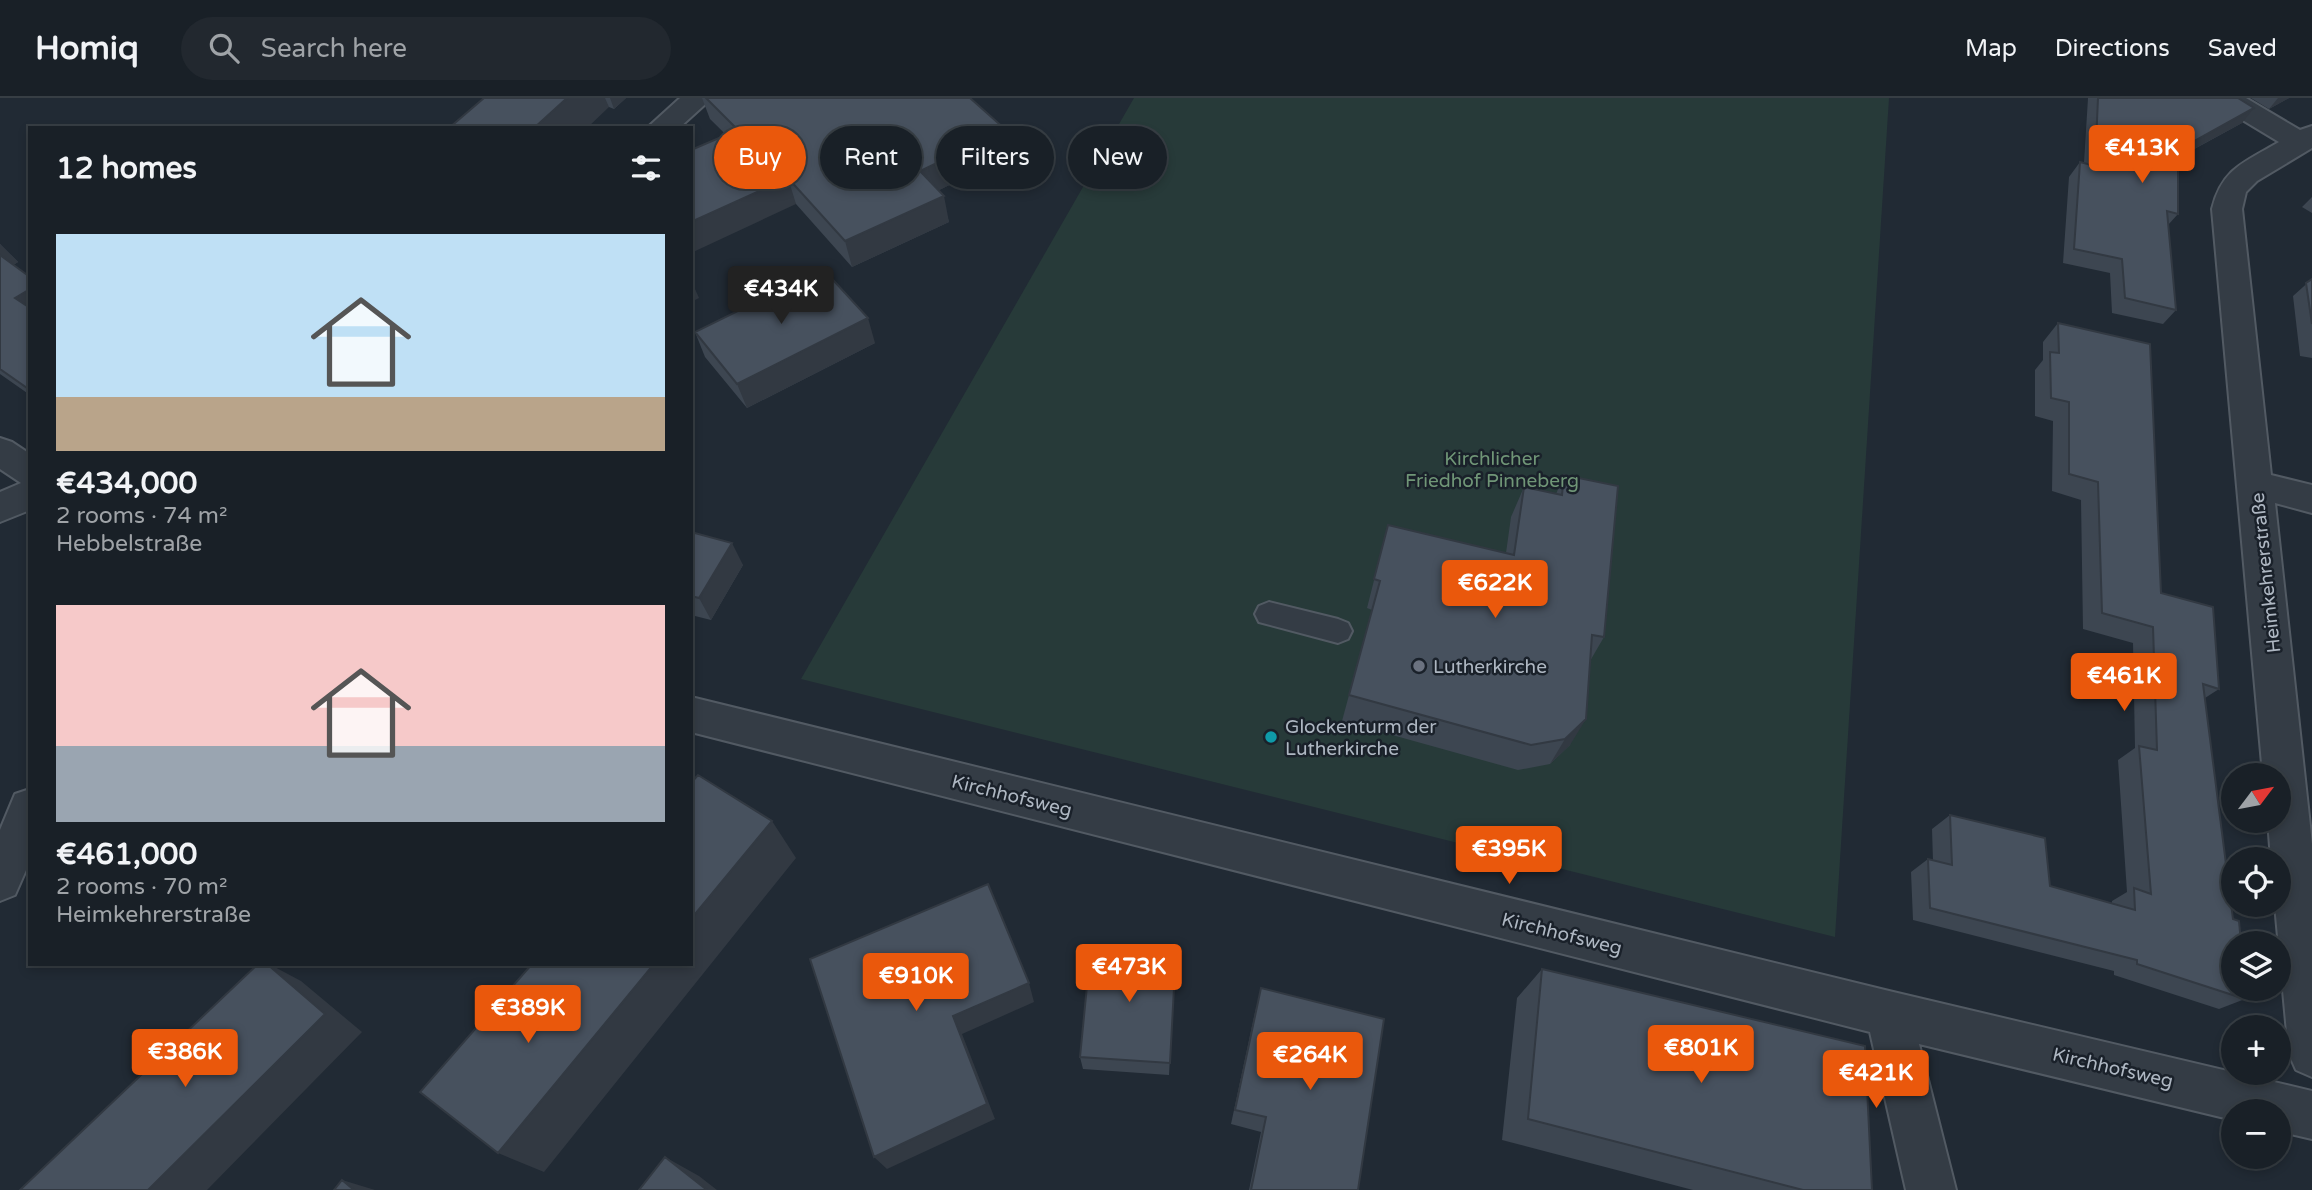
<!DOCTYPE html>
<meta charset="utf-8">
<style>
:root{--surface:#192027;--page:#22282f;--text:#f1f3f6;--muted:#9fa3a7;--line:#373e44;--accent:#ea580c}
body{margin:0;font-family:"Varela Round",sans-serif;background:var(--page);color:var(--text);height:100vh;display:flex;flex-direction:column;font-size:26px;white-space:nowrap}
*{box-sizing:border-box;margin:0}
p{font-size:23px;color:var(--muted)}
.icon{flex:none;width:38px;height:38px;fill:none;stroke:currentColor;stroke-width:2;stroke-linecap:round;stroke-linejoin:round}
.map{position:relative;flex:1;overflow:hidden}
.sheet{position:absolute;left:28px;top:28px;width:665px;height:840px;display:flex;flex-direction:column;background:var(--surface);border-radius:0px;box-shadow:0 4px 10px #0003,0 0 0 2px var(--line)}
.sheet>*{flex:none}
.banner{position:absolute;left:714px;top:28px;width:665px;height:63px;display:flex;gap:14px}
.needle{width:46px;rotate:58deg}
.buttons{position:absolute;left:2221px;top:665px;display:grid;gap:14px}
.buttons a{display:grid;place-items:center;width:70px;height:70px;border-radius:50%;background:var(--surface);box-shadow:0 4px 10px #0003,0 0 0 2px var(--line);font-size:35px}
.price{position:absolute;translate:-50% -60px;padding:0 16px;border-radius:7px;background:var(--accent);color:#fff;font-size:23px;line-height:46px;filter:drop-shadow(0 2px 4px #0008)}
.price::after{content:'';position:absolute;left:50%;top:42px;width:21px;height:16px;margin-left:-10px;background:inherit;clip-path:polygon(0 0,100% 0,50% 100%)}
.price.selected{background:#222;color:#fff}
ul{padding:0;list-style:none}
li{display:grid;align-content:center;gap:14px;height:371px;padding:0 28px}
li span{display:grid;place-items:center;height:217px;border-radius:0px;color:#555}
li>.icon{margin-inline-start:auto}
span .icon{width:126px;height:126px;fill:#fffc;stroke-width:1}
li b{font-size:30px}
h2{display:flex;justify-content:space-between;align-items:center;height:84px;padding:0 28px;font-size:30px}
.chip{padding:0 24px;border-radius:32px;background:var(--surface);box-shadow:0 4px 10px #0003,0 0 0 2px var(--line);font-size:24px;line-height:63px}
.chip.selected{background:var(--accent);color:#fff}
header{display:flex;align-items:center;gap:42px;box-sizing:border-box;height:98px;padding:0 35px;background:var(--surface);border-bottom:2px solid var(--line)}
header strong{font-size:33px}
nav{display:flex;gap:38px;margin-inline-start:auto;font-size:24px}
.search{width:490px;height:63px;background:var(--page);display:flex;align-items:center;gap:18px;box-sizing:border-box;padding:0 24px;border-radius:38px;color:var(--muted);font-size:26px}
.map>svg:first-child{display:block}
.green{fill:#273a39}
.lines{fill:none;stroke-linecap:round;stroke-linejoin:round}
.service-casing{stroke:#525a63;stroke-width:4}
.minor-casing{stroke:#525a63;stroke-width:4}
.service{fill:#343c45;fill-rule:evenodd}
.minor{fill:#343c45;fill-rule:evenodd}
.wall{fill:#3d4651}
.shaded-wall{fill:#323942}
.building{fill:#47515e;stroke:#323942;stroke-width:2}
.worship-dot{fill:#6b7280;stroke:#1a212a;stroke-width:2.5}
.culture-dot{fill:#0f9aa8;stroke:#1a212a;stroke-width:2.5}
.labels{text-anchor:middle;stroke-width:5;stroke-linejoin:round;paint-order:stroke}
.park-label{font-size:19px;fill:#709677;stroke:#1a212a}
.street-label{font-size:19px;fill:#aeb7c2;stroke:#1a212a}
.poi-label{font-size:19px;fill:#aeb7c2;stroke:#1a212a;text-anchor:start}
</style>
<header>
<strong>Homiq</strong>
<div class="search"><svg class="icon" aria-label="search" viewBox="0 0 24 24"><circle cx="10" cy="10" r="6"/><path d="M15 15l6 6"/></svg>Search here</div>
<nav><a>Map</a><a>Directions</a><a>Saved</a></nav>
</header>
<div class="map">
<svg width="2312" height="1092" viewBox="0 0 2312 1092">
<rect width="100%" height="100%" fill="#212a34"/>
<path class="green" d="M 1134,0 L 1889,0 L 1835,839 L 801,581 Z"/>
<g class="lines">
<g class="service-casing">
<path id="service" d="M 1269,504 L 1338,521 L 1348,525 L 1352,533 L 1348,541 L 1338,545 L 1259,524 L 1255,516 L 1259,508 Z"/>
</g>
<g class="minor-casing">
<path id="minor" d="M 680,0 L 712,0 L 679,30 L 647,30 Z
M 2212,0 L 2246,0 L 2300,32 L 2312,28 L 2312,50 L 2257,83 L 2246,94 L 2242,111 L 2271,377 L 2312,387 L 2312,415 L 2275,405 L 2312,746 L 2312,979 L 2296,972 L 2289,956 L 2275,807 L 2278,807 L 2278,761 L 2271,761 L 2268,723 L 2278,723 L 2278,677 L 2263,677 L 2212,111 C 2222,70 2245,64 2279,44 L 2216,6 Z
M 0,340 L 12,344 L 30,356 L 30,412 L 0,424 L 0,394 L 21,385 L 0,371 Z
M 691,599 L 1889,893 L 2312,993 L 2312,1041 L 2278,1033 L 2278,1013 L 2233,1013 L 2233,1022 L 1919,946 L 1956,1092 L 1906,1092 L 1870,934 L 691,634 Z
M 30,691 L 30,763 L 15,797 L 0,803 L 0,732 L 15,696 Z"/>
</g>
<use href="#service" class="service"/>
<use href="#minor" class="minor"/>
</g>
<path class="wall" d="M 484,0 L 626,0 L 614,11 L 609,9 Z
M 702,0 L 970,0 L 1009,58 L 939,92 L 949,124 L 852,169 L 796,106 L 710,21 Z
M 2088,0 L 2238,0 L 2242,25 L 2178,60 L 2178,116 L 2168,127 L 2176,212 L 2163,226 L 2112,215 L 2110,175 L 2063,165 L 2069,79 L 2080,64 L 2084,65 Z
M 2251,0 L 2289,0 L 2269,11 Z
M 2312,99 L 2312,115 L 2302,109 Z
M 0,146 L 18,164 L 13,167 L 30,179 L 30,297 L 0,276 Z
M 2312,181 L 2312,260 L 2300,258 L 2293,198 Z
M 2058,225 L 2161,495 L 2219,591 L 2205,600 L 2233,821 L 2245,901 L 2219,911 L 2114,877 L 2114,873 L 1913,822 L 1911,774 L 1928,761 L 1933,763 L 1932,731 L 1950,717 L 2050,788 L 2112,805 L 2112,803 L 2127,794 L 2118,662 L 2135,650 L 2133,545 L 2083,531 L 2081,402 L 2052,393 L 2053,323 L 2035,318 L 2035,272 L 2043,262 L 2043,244 Z
M 695,234 L 875,245 L 747,310 L 705,259 Z
M 1564,377 L 1604,539 L 1590,563 L 1570,647 L 1550,666 L 1518,672 L 1342,623 L 1372,512 L 1367,510 L 1388,427 L 1506,455 L 1511,419 L 1524,389 L 1556,396 Z
M 691,434 L 743,467 L 711,522 L 691,517 Z
M 1176,852 L 1169,977 L 1083,971 L 1080,959 Z
M 1542,871 L 1872,1092 L 1693,1092 L 1502,1042 L 1517,900 Z
M 1256,910 L 1358,1092 L 1249,1092 L 1261,1034 L 1231,1026 Z"/>
<path class="shaded-wall" d="M 567,0 L 605,0 L 609,9 L 587,30 L 534,30 Z
M 610,0 L 626,0 L 614,11 Z
M 2278,0 L 2289,0 L 2269,11 Z
M 2254,10 L 2242,25 L 2166,66 L 2178,52 Z
M 1006,32 L 1009,58 L 925,99 L 920,73 Z
M 788,80 L 796,106 L 691,155 L 691,124 Z
M 944,98 L 949,124 L 852,169 L 845,143 Z
M 0,146 L 18,164 L 9,170 L 0,161 Z
M 691,182 L 699,200 L 691,204 Z
M 30,191 L 30,214 L 15,200 Z
M 868,220 L 875,245 L 747,310 L 737,286 Z
M 732,445 L 743,467 L 711,522 L 699,500 Z
M 1586,621 L 1570,647 L 1550,666 L 1565,641 Z
M 772,723 L 796,760 L 544,1074 L 498,1055 L 654,866 L 691,866 L 691,821 Z
M 267,866 L 269,866 L 301,883 L 362,934 L 207,1092 L 148,1092 Z
M 1029,885 L 1034,904 L 962,936 L 995,1021 L 887,1071 L 874,1059 L 953,918 Z
M 665,1059 L 699,1078 L 717,1092 L 707,1092 Z
M 342,1082 L 375,1092 L 354,1092 Z"/>
<path class="building" d="M 484,0 L 567,0 L 534,30 L 449,30 Z
M 706,0 L 970,0 L 1006,32 L 920,73 L 944,98 L 845,143 L 788,80 L 691,124 L 691,52 L 738,32 Z
M 2098,0 L 2238,0 L 2254,10 L 2178,52 L 2178,116 L 2167,113 L 2176,212 L 2125,200 L 2122,161 L 2074,151 L 2080,64 L 2095,68 Z
M 0,157 L 30,179 L 30,191 L 15,200 L 30,210 L 30,292 L 0,271 Z
M 823,171 L 868,220 L 737,286 L 695,234 Z
M 2312,181 L 2312,226 L 2306,185 Z
M 2058,225 L 2150,246 L 2161,495 L 2213,509 L 2219,591 L 2203,586 L 2233,821 L 2239,823 L 2241,845 L 2233,845 L 2233,891 L 2244,891 L 2245,901 L 2137,866 L 2137,862 L 1930,810 L 1928,761 L 1952,767 L 1950,717 L 2045,740 L 2050,788 L 2135,812 L 2134,790 L 2151,796 L 2139,648 L 2157,652 L 2153,529 L 2102,515 L 2098,384 L 2069,376 L 2069,304 L 2051,300 L 2050,254 L 2059,255 Z
M 1564,377 L 1618,388 L 1604,539 L 1592,537 L 1586,621 L 1565,641 L 1531,647 L 1349,597 L 1380,483 L 1374,481 L 1388,427 L 1514,457 L 1524,389 L 1562,397 Z
M 691,434 L 732,445 L 699,500 L 691,498 Z
M 698,677 L 772,723 L 691,821 L 691,685 Z
M 988,786 L 1029,885 L 953,918 L 987,1006 L 874,1059 L 810,861 Z
M 1091,847 L 1176,852 L 1170,965 L 1080,959 Z
M 258,866 L 267,866 L 325,916 L 148,1092 L 20,1092 Z
M 532,866 L 654,866 L 498,1055 L 420,994 Z
M 1542,871 L 1865,948 L 1872,1092 L 1803,1092 L 1528,1021 Z
M 1261,890 L 1384,921 L 1358,1092 L 1251,1092 L 1266,1019 L 1235,1012 Z
M 665,1059 L 707,1092 L 639,1092 Z
M 342,1082 L 354,1092 L 334,1092 Z"/>
<circle class="worship-dot" cx="1419" cy="568" r="7"/>
<circle class="culture-dot" cx="1271" cy="639" r="7"/>
<g class="labels">
<g class="park-label">
<text x="1492" y="367">Kirchlicher<tspan x="1492" dy="22">Friedhof Pinneberg</tspan></text>
</g>
<g class="street-label">
<text transform="translate(2265 475) rotate(-96)" y="7">Heimkehrerstraße</text>
<text transform="translate(1012 697) rotate(14)" y="7">Kirchhofsweg</text>
<text transform="translate(1562 835) rotate(14)" y="7">Kirchhofsweg</text>
<text transform="translate(2113 969) rotate(13)" y="7">Kirchhofsweg</text>
</g>
<g class="poi-label">
<text x="1433" y="575">Lutherkirche</text>
<text x="1285" y="635">Glockenturm der<tspan x="1285" dy="22">Lutherkirche</tspan></text>
</g>
</g>
</svg>
<div class="buttons">
<a><svg class="needle" viewBox="-14 -14 28 28"><path d="M0-13l5 13h-10z" fill="#e53935"/><path d="M0 13l5-13h-10z" fill="#9fa3a7"/></svg></a>
<a><svg class="icon" aria-label="locate" viewBox="0 0 24 24"><circle cx="12" cy="12" r="6"/><path d="M12 2v4M12 18v4M2 12h4M18 12h4"/></svg></a>
<a><svg class="icon" aria-label="layers" viewBox="0 0 24 24"><path d="M12 4l9 5-9 5-9-5zM3 14l9 5 9-5"/></svg></a>
<a>+</a>
<a>−</a>
</div>
<b class="price" style="left:2142px;top:87px">€413K</b>
<b class="price selected" style="left:781px;top:228px">€434K</b>
<b class="price" style="left:1495px;top:522px">€622K</b>
<b class="price" style="left:2124px;top:615px">€461K</b>
<b class="price" style="left:1509px;top:788px">€395K</b>
<b class="price" style="left:1129px;top:906px">€473K</b>
<b class="price" style="left:916px;top:915px">€910K</b>
<b class="price" style="left:528px;top:947px">€389K</b>
<b class="price" style="left:1701px;top:987px">€801K</b>
<b class="price" style="left:185px;top:991px">€386K</b>
<b class="price" style="left:1310px;top:994px">€264K</b>
<b class="price" style="left:1876px;top:1012px">€421K</b>
<div class="banner">
<a class="chip selected">Buy</a>
<a class="chip">Rent</a>
<a class="chip">Filters</a>
<a class="chip">New</a>
</div>
<section class="sheet">
<h2>12 homes<svg class="icon" aria-label="filters" viewBox="0 0 24 24"><path d="M4 7h16M4 17h16"/><circle cx="9" cy="7" r="2"/><circle cx="15" cy="17" r="2"/></svg></h2>
<ul>
<li><span style="background:linear-gradient(#bfe0f5 75%,#b9a48a 0)"><svg class="icon" aria-label="home" viewBox="0 0 24 24"><path d="M3 11l9-7 9 7M6 9v11h12V9"/></svg></span><div><b>€434,000</b><p>2 rooms · 74 m²</p><p>Hebbelstraße</p></div></li>
<li><span style="background:linear-gradient(#f6c9c9 65%,#9aa5b1 0)"><svg class="icon" aria-label="home" viewBox="0 0 24 24"><path d="M3 11l9-7 9 7M6 9v11h12V9"/></svg></span><div><b>€461,000</b><p>2 rooms · 70 m²</p><p>Heimkehrerstraße</p></div></li>
</ul>
</section>
</div>
